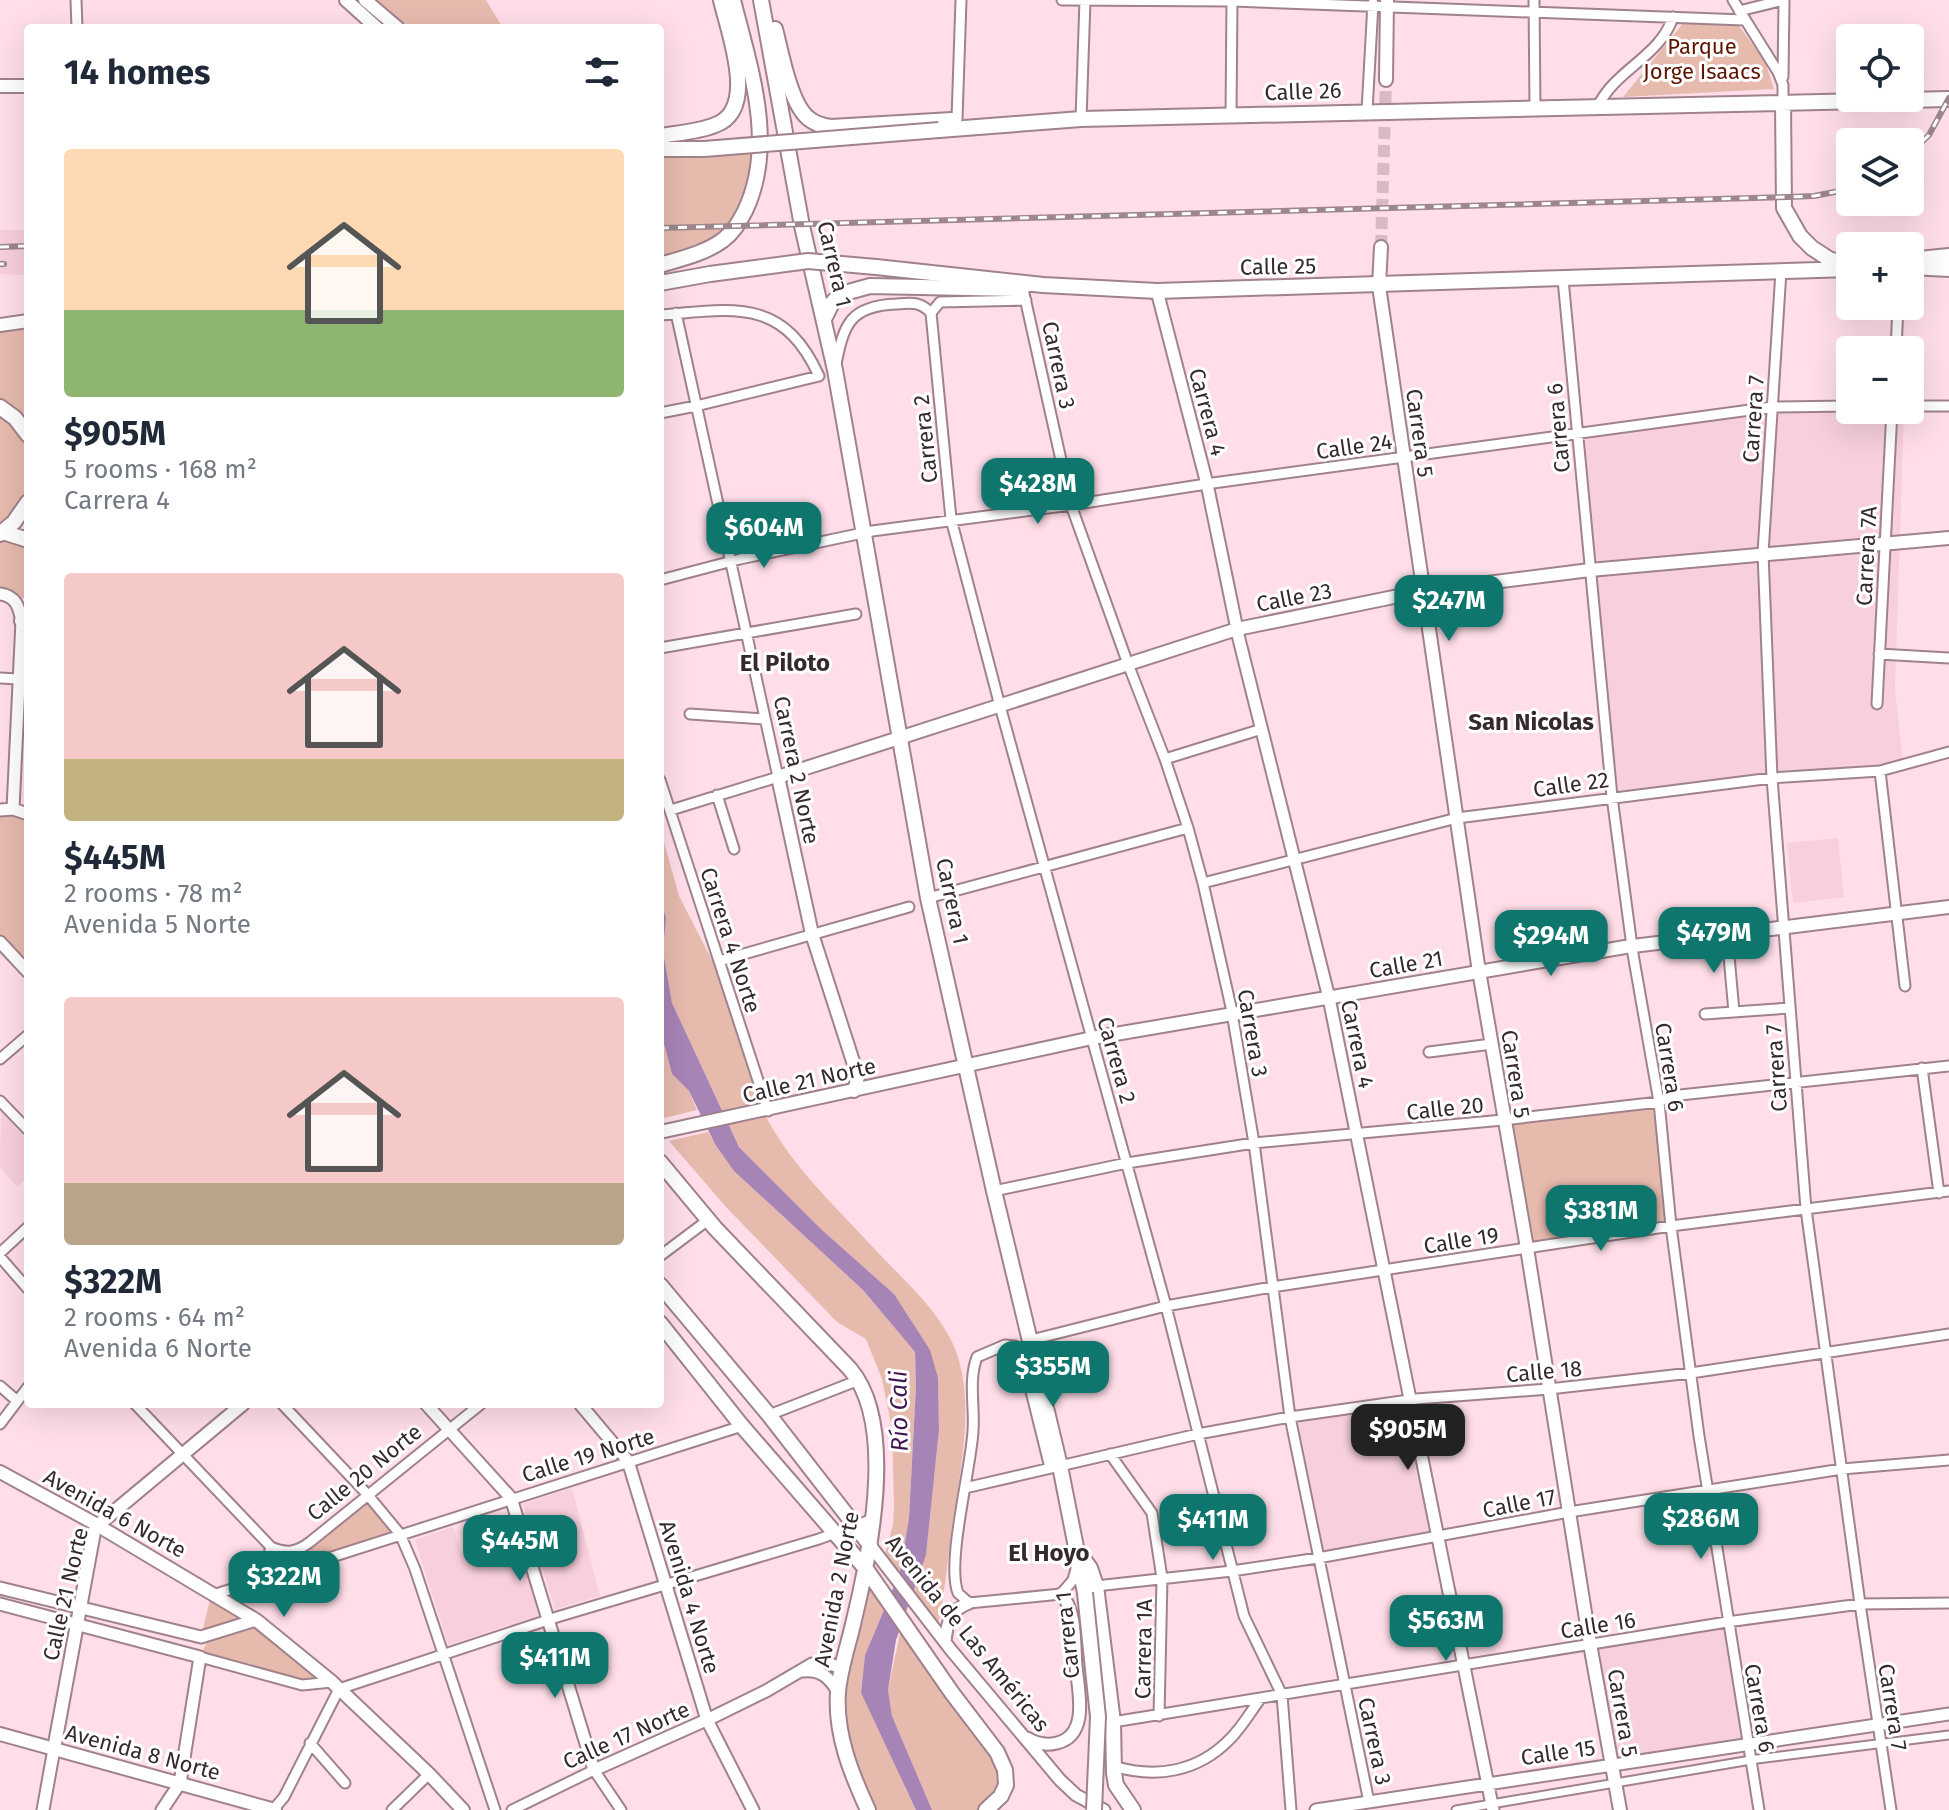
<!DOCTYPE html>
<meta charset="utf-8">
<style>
:root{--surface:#fff;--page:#f6f6f7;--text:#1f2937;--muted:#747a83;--accent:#0f766e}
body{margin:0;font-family:"Fira Sans",sans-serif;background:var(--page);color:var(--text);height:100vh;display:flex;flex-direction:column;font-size:30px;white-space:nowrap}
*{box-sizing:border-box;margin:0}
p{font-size:26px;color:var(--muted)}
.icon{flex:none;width:44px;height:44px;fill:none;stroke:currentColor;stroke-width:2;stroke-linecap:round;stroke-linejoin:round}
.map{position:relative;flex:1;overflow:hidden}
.details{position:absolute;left:24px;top:24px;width:640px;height:1384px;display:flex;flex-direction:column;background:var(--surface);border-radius:8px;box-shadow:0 8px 32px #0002}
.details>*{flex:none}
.tools{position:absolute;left:1836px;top:24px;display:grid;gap:16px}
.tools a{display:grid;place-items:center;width:88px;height:88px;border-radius:8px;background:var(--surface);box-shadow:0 8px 32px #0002;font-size:40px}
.price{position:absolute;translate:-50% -68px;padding:0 18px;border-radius:16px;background:var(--accent);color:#fff;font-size:26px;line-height:52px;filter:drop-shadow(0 2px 4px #0008)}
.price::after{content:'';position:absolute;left:50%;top:48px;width:24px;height:18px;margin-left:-12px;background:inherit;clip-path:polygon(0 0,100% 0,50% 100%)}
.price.current{background:#222;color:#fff}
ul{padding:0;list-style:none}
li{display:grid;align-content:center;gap:16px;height:424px;padding:0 40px}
li span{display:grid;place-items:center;height:248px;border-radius:8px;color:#555}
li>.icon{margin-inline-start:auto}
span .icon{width:144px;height:144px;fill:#fffc;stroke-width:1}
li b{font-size:34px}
h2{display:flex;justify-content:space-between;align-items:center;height:96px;padding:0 40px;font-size:34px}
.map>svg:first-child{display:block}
.built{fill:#f7cfdd}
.green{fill:#e7baae}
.water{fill:#a684b5}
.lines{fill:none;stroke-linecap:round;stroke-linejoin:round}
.secondary-tunnel{stroke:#d7bac3;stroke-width:12;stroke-dasharray:12 6;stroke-linecap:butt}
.pedestrian-casing{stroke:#a0828c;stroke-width:11}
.minor-casing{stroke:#a0828c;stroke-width:13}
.tertiary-casing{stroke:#a0828c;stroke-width:15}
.secondary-casing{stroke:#a0828c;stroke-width:16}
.primary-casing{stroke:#a0828c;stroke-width:18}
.pedestrian{stroke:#fff;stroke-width:7}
.minor{stroke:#fff;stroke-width:9}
.tertiary{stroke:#fff;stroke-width:11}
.secondary{stroke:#fff;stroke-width:12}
.primary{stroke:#fff;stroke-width:14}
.rail-casing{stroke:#9d868d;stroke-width:6}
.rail{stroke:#fff;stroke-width:3;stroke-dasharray:9;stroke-linecap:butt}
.primary-bridge-casing{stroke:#a0828c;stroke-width:18;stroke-linecap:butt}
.primary-bridge{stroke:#fff;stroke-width:14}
.labels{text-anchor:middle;stroke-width:6;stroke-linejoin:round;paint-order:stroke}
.park-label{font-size:22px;fill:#5f1400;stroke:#fff}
.street-label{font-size:22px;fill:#35292d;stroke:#fff}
.neighbourhood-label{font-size:24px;font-weight:bold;fill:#35292d;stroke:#fff}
.water-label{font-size:24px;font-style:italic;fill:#401451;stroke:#fff}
</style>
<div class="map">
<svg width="1949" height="1810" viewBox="0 0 1949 1810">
<rect width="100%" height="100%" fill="#ffdee9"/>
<path class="built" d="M 0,230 L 28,230 L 28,275 L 0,274 Z
M 1772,407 L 1904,410 L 1895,688 L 1903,765 L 1612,797 L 1576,434 Z
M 1838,838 L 1844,897 L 1793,903 L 1787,843 Z
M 1,1111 L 28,1141 L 28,1177 L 17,1187 L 0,1168 Z
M 1411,1400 L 1439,1537 L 1318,1558 L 1290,1417 Z
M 572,1488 L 600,1596 L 555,1609 L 523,1504 Z
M 453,1527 L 462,1554 L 516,1538 L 540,1615 L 448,1645 L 415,1540 Z
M 1726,1623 L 1746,1742 L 1618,1762 L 1596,1644 Z"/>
<path class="green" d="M 365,0 L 486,0 L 503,28 L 398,28 Z
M 1684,22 L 1739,26 L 1765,61 L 1774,89 L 1623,97 Z
M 758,146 L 760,158 L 734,231 L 660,265 L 660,149 Z
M 28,321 L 28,502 L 4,532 L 28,540 L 28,599 L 0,594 L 0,325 Z
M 0,810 L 28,814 L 28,972 L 0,942 Z
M 660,828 L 679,896 L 715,966 L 763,1111 C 789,1163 831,1202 870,1244 C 896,1273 930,1301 949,1336 C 980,1392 959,1474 951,1534 C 947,1566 944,1599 937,1630 L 913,1589 L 926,1555 L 939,1430 L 938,1378 L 894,1294 L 822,1230 L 739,1147 L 672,1003 L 663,951 L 666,918 L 660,898 Z
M 660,1029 L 672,1074 L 689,1091 L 697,1110 L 660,1119 Z
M 1659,1102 L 1671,1226 L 1527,1248 L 1503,1120 Z
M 708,1132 L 734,1171 L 863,1290 L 915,1352 L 916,1386 L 909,1518 L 900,1572 L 885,1554 L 893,1525 L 894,1506 L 892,1429 L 882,1379 L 866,1339 L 837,1322 L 726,1207 L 669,1141 Z
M 367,1494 L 400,1534 L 317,1559 L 312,1557 L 309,1548 Z
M 866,1569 L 888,1600 L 865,1655 L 861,1693 L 916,1810 L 868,1810 L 848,1765 L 838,1692 Z
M 212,1591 L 332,1682 L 302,1685 L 200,1657 L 210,1635 L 201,1637 Z
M 903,1619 L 997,1752 L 1006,1785 L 986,1810 L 932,1810 L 892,1716 L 888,1690 Z"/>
<path class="water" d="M 660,898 L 666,918 L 663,951 L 672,1003 L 739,1147 L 822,1230 L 894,1294 L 930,1350 L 938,1378 L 939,1430 L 926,1555 L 896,1640 L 888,1690 L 892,1716 L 932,1810 L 916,1810 L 861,1693 L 865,1655 L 900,1572 L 909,1518 L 916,1386 L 915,1352 L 863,1290 L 734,1171 L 715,1144 L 689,1091 L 672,1074 L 660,1029 Z"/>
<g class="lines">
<path class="secondary-tunnel" d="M 1381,247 L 1386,80"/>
<g class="pedestrian-casing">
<path id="pedestrian" d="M 1456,1810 L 1757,1759 L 1949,1735"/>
</g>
<g class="minor-casing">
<path id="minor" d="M 76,0 L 77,28
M 1062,0 L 1232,1 L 1744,20
M 1534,0 L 1535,107
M 1733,0 L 1778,72 L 1783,85 L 1783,102
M 1739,11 L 1784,0
M 1783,77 L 1784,1
M 1598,106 C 1616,69 1660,57 1673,17
M 1367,111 L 1373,3
M 1231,116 L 1232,0
M 957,119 L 961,0
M 1081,119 L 1085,0
M 1781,271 L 1763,553 L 1772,778 L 1806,1209 L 1860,1604 L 1891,1810
M 1563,279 L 1612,797 L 1633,954 L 1659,1102 L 1671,1226 L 1699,1436 L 1759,1810
M 1023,289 L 1071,505 L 1128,664 L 1165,759 L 1188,828 L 1203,883 L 1231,1007 L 1254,1143 L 1290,1417 L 1369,1802
M 931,313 L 940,302 L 1026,300
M 660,315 C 734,309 783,297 819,376 L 696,406 L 660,413
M 1896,350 L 1898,306
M 836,364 C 844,323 851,306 896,304 C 911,303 920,301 931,313 L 951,519 L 1000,706 L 1166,1306 L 1244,1616 L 1282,1695 L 1291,1810
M 1910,406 L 1949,406
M 660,580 L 740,559 L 872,531 L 1071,505 L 1213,483 L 1772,407 L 1850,406
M 660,648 L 856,614
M 1879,654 L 1949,658
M 0,678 L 18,679
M 1877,704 L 1892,410
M 690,714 L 765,719
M 1165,759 L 1262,729
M 1880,771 L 1905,986
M 660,780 L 768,1111
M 717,795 L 734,849
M 671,810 L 778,777 L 676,313
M 1203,883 L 1457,818 L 1772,778 L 1880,771 L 1949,752
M 928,898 L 1188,828
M 1727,934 L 1734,1012
M 719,961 L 909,907
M 1705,1014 L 1790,1008
M 1429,1052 L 1492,1044
M 0,1059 L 28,1035
M 1922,1068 L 1939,1193
M 0,1101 L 28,1130
M 994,1191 L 1127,1163 L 1254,1143 L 1503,1120 L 1659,1102 L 1671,1096 L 1949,1066
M 0,1253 L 28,1227
M 660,1256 L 708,1220
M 0,1257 L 28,1289
M 1031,1340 L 1166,1306 L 1272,1287 L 1671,1226 L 1949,1191
M 0,1386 L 16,1400
M 135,1404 L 271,1547 C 287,1554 297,1552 310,1542 L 481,1404
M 282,1404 L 367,1494 L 400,1534 L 415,1569 L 495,1810
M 769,1415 L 859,1380
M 0,1424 L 28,1387
M 1110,1454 L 1152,1513 L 1162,1578 L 1159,1716
M 1050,1468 L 1023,1359 L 1015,1346 L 1005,1345 L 977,1357 C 968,1381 975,1406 973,1431 C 971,1469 946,1562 958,1593 L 969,1603 L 1061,1594 L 1073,1580 L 1077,1565
M 965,1488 L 1198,1434 L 1290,1417 L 1416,1399 L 1549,1389 L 1691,1373 L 1949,1334
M 250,1580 L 266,1565 L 271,1547
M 1096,1586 L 1232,1571 L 1318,1558 L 1569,1512 L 1842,1469 L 1949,1460
M 216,1594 L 742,1426
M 200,1657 L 302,1685 L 332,1682
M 1113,1722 L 1727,1622 L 1860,1604 L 1949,1603
M 310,1743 L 345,1783
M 1113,1766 C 1156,1779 1198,1772 1230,1739 C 1242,1727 1251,1711 1261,1698
M 273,1810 L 284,1797 L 339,1689 L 557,1617 L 819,1539 L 873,1519
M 392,1810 L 429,1774
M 512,1810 L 594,1770 L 621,1810"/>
</g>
<g class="tertiary-casing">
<path id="tertiary" d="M 1157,291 L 1207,484 L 1239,639 L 1329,998 L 1493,1810
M 0,594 C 16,596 19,607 22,621 L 13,809
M 0,810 L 13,809 L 28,814
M 0,942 L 28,972
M 426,1404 L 511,1498 L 594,1770 L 713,1717 L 766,1691 L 812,1664 L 828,1663 L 843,1669
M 580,1404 L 628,1461 L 707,1720 L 753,1810
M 870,1545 L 951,1650 L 1060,1780 L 1076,1795 L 1104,1810
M 0,1588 L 201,1637 L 256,1620
M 0,1604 L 200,1657 L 180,1783 L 162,1810
M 945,1641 C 947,1623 950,1610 969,1603
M 803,1671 C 821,1669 830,1678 838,1692
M 1027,1738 C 1037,1744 1046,1746 1057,1743 C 1090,1735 1078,1690 1076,1666 C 1074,1643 1077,1611 1061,1594
M 43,1810 L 54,1749
M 1316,1810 L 1949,1714"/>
</g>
<g class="secondary-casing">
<path id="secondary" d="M 346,0 L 377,28
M 365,0 L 398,28
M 1386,80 L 1387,0
M 0,86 L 28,86
M 1381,247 L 1379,286 L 1478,965 L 1527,1248 L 1590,1644 L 1620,1810
M 0,325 L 28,321
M 854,1091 L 858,1077 L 812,934 L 778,777 L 1237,629 L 1423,591 L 1590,570 L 1949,538
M 660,1132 L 1092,1038 L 1625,947 L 1949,907
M 0,1472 L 92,1522 L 256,1620 L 332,1682 L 429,1774 L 463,1810
M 0,1734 L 275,1810
M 54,1749 L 94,1532 L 98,1525 L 243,1404"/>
</g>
<g class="primary-casing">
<path id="primary" d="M 761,0 L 802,226 L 835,370 L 928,898 L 994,1191 L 1060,1466 L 1085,1593
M 775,29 C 781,52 790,103 808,118 C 815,124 822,126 831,127 L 952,120
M 1783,102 L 1784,208 L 1800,236 L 1812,248 L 1829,259 L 1847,265
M 939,130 L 1081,119 L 1949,99
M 660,136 C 678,133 698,132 715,125 C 759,110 728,32 721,0
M 660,149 L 704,149
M 1910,263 L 1919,259 L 1949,256
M 660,265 C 680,259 706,253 723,240 C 734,232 739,222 745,211 C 777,144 750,68 733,0
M 876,267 L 1043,285 L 1157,291 L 1850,269
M 1910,267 L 1949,269
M 660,283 L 710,274
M 825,317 L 832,303 L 841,294 L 870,286 L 1022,289
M 0,407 L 15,418 L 28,435
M 3,532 L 28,540
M 0,534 L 14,522 L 28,502
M 22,621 L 28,614
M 660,1162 L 715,1228 L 850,1369 C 897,1424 870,1554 854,1620 C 849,1643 840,1668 838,1692 C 835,1734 851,1773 868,1810
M 660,1285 L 769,1415 L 870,1545
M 660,1323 L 742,1426 L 866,1569 L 952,1693 L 997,1752 L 1005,1770 L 1006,1785 L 1001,1796 L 986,1810
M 1082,1557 L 1090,1568 L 1096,1586 L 1113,1722 L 1114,1773 L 1116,1785 L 1133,1810"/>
</g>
<use href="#pedestrian" class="pedestrian"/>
<use href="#minor" class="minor"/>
<use href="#tertiary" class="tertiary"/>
<use href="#secondary" class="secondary"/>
<use href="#primary" class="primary"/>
<g class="rail-casing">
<path id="rail" d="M 1910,154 L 1929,135 L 1949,98
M 660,228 L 1788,197 L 1814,196 L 1850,189
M 0,247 L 28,246
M 0,264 L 4,264"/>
</g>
<use href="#rail" class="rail"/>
<g class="primary-bridge-casing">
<path id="primary-bridge" d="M 704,149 L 939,130
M 710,274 L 808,261 L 876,267
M 1085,1593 L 1098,1717 L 1094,1810"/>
</g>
<use href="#primary-bridge" class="primary-bridge"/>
</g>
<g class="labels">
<g class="park-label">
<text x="1702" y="54">Parque<tspan x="1702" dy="25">Jorge Isaacs</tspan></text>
</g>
<g class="street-label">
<text transform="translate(1303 91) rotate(-2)" y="8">Calle 26</text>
<text transform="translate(835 264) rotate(77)" y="8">Carrera 1</text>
<text transform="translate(1278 266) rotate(-1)" y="8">Calle 25</text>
<text transform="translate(1059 365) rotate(78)" y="8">Carrera 3</text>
<text transform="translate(1208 412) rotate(75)" y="8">Carrera 4</text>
<text transform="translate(1753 419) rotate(-86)" y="8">Carrera 7</text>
<text transform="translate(1558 428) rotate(-95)" y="8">Carrera 6</text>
<text transform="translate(1420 433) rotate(82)" y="8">Carrera 5</text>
<text transform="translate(925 439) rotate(-96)" y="8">Carrera 2</text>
<text transform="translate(1354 446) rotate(-8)" y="8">Calle 24</text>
<text transform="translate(1866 556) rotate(-87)" y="8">Carrera 7A</text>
<text transform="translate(1294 597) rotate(-11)" y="8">Calle 23</text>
<text transform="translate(797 770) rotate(78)" y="8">Carrera 2 Norte</text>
<text transform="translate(1571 784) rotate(-8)" y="8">Calle 22</text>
<text transform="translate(953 901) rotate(78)" y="8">Carrera 1</text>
<text transform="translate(731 940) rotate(72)" y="8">Carrera 4 Norte</text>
<text transform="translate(1406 964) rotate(-10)" y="8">Calle 21</text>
<text transform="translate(1253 1033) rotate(80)" y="8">Carrera 3</text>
<text transform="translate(1358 1044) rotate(78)" y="8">Carrera 4</text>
<text transform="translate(1117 1060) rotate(74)" y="8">Carrera 2</text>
<text transform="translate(1670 1067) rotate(81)" y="8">Carrera 6</text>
<text transform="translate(1776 1068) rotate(-94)" y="8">Carrera 7</text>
<text transform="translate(1516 1074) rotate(81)" y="8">Carrera 5</text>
<text transform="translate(809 1080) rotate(-13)" y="8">Calle 21 Norte</text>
<text transform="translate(1445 1108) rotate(-6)" y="8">Calle 20</text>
<text transform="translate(1461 1240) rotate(-9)" y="8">Calle 19</text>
<text transform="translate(1544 1371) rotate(-5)" y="8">Calle 18</text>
<text transform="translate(588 1455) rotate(-17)" y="8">Calle 19 Norte</text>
<text transform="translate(364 1472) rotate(-39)" y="8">Calle 20 Norte</text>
<text transform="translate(1519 1503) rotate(-11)" y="8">Calle 17</text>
<text transform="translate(115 1513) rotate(29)" y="8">Avenida 6 Norte</text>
<text transform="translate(836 1589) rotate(-79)" y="8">Avenida 2 Norte</text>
<text transform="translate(65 1594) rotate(-77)" y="8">Calle 21 Norte</text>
<text transform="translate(690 1597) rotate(73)" y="8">Avenida 4 Norte</text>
<text transform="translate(1598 1625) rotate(-9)" y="8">Calle 16</text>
<text transform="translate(968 1633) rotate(51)" y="8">Avenida de Las Américas</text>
<text transform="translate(1067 1635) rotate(-96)" y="8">Carrera 1</text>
<text transform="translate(1143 1649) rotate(-89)" y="8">Carrera 1A</text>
<text transform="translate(1893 1707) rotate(81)" y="8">Carrera 7</text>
<text transform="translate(1760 1708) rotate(80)" y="8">Carrera 6</text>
<text transform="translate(1623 1713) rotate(80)" y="8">Carrera 5</text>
<text transform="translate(626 1735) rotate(-24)" y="8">Calle 17 Norte</text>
<text transform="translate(1375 1741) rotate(78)" y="8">Carrera 3</text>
<text transform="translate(143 1752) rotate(15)" y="8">Avenida 8 Norte</text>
<text transform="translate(1558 1752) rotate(-8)" y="8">Calle 15</text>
</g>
<g class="neighbourhood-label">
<text x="785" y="671">El Piloto</text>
<text x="1531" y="730">San Nicolas</text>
<text x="1049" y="1561">El Hoyo</text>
</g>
<g class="water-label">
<text transform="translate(899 1411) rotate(-91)" y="8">Río Cali</text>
</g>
</g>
</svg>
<div class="tools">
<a><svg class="icon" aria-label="locate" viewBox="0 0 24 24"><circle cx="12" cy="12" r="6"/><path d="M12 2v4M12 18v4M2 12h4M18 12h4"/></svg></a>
<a><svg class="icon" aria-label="layers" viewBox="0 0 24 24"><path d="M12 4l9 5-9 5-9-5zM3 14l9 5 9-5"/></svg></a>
<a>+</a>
<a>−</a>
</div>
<b class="price" style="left:1038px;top:526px">$428M</b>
<b class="price" style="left:764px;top:570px">$604M</b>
<b class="price" style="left:1449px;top:643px">$247M</b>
<b class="price" style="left:1714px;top:975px">$479M</b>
<b class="price" style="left:1551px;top:978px">$294M</b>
<b class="price" style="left:1601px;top:1253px">$381M</b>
<b class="price" style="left:1053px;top:1409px">$355M</b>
<b class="price current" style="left:1408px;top:1472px">$905M</b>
<b class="price" style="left:1701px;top:1561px">$286M</b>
<b class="price" style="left:1213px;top:1562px">$411M</b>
<b class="price" style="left:520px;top:1583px">$445M</b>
<b class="price" style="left:284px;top:1619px">$322M</b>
<b class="price" style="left:1446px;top:1663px">$563M</b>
<b class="price" style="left:555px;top:1700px">$411M</b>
<section class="details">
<h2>14 homes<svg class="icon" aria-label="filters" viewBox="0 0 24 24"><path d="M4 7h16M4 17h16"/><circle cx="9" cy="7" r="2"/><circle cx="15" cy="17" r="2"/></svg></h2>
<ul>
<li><span style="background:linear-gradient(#ffd9b3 65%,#8fb573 0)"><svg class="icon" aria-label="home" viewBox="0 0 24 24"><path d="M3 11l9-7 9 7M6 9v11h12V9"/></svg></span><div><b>$905M</b><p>5 rooms · 168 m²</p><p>Carrera 4</p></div></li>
<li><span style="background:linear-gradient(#f6c9c9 75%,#c2b280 0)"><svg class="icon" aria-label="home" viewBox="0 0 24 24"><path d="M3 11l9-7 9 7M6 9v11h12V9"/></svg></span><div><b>$445M</b><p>2 rooms · 78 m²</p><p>Avenida 5 Norte</p></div></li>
<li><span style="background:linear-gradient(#f6c9c9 75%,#b9a48a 0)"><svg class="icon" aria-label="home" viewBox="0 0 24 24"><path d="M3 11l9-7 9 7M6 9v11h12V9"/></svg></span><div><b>$322M</b><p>2 rooms · 64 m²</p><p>Avenida 6 Norte</p></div></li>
</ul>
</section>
</div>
